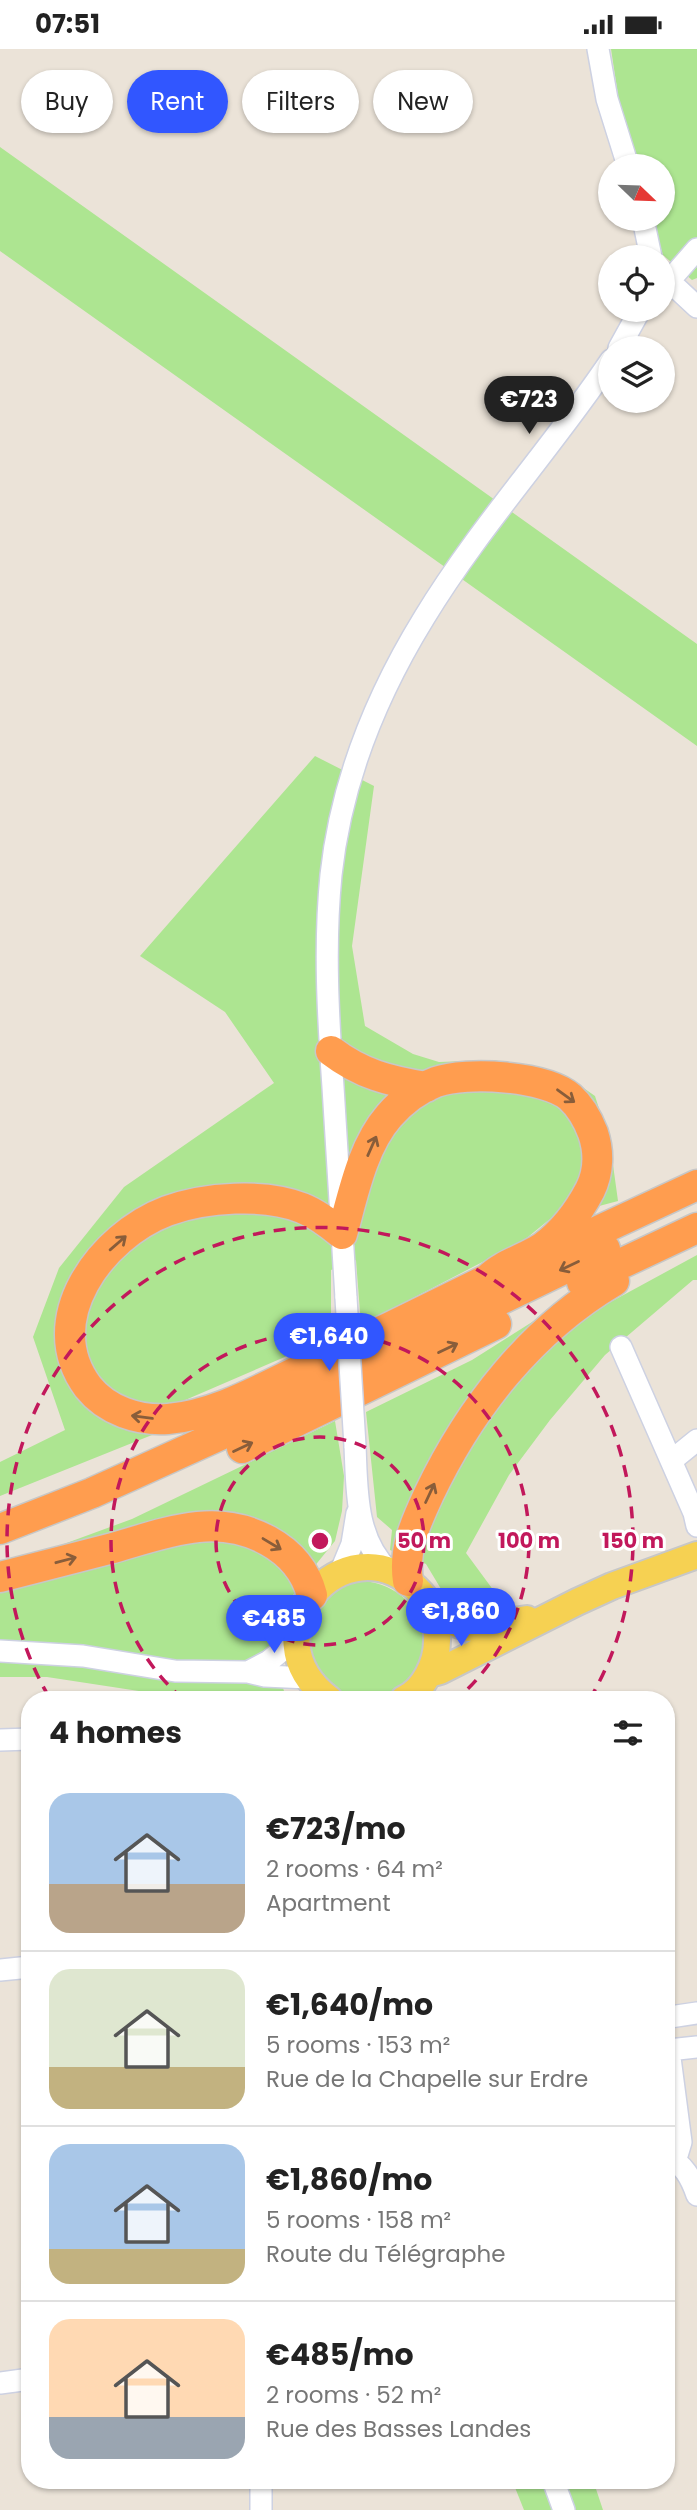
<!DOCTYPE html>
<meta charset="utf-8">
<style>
:root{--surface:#fff;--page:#f2f2f2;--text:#222;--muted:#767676;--line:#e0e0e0;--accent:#3156ff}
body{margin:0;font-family:Poppins,sans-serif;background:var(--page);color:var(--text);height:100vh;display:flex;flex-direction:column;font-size:26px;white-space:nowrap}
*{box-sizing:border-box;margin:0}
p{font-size:23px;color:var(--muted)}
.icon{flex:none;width:38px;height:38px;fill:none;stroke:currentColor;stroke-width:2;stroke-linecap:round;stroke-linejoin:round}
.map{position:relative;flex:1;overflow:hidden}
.drawer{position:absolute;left:21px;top:1642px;width:654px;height:798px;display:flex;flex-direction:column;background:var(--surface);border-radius:28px;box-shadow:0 2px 5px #0004}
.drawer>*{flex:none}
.top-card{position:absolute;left:21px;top:21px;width:656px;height:63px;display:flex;gap:14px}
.needle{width:46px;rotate:113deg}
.buttons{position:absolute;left:598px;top:105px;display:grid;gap:14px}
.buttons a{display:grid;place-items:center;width:77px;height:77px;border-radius:50%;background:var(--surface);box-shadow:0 2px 5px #0004;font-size:35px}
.price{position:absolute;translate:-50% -60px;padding:0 16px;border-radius:24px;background:var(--accent);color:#fff;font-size:23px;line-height:46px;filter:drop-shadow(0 2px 4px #0008)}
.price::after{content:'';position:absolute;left:50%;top:42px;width:21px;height:16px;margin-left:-10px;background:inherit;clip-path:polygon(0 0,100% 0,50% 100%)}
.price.current{background:#222;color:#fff}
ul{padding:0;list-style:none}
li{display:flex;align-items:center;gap:21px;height:175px;padding:0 28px}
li+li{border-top:2px solid var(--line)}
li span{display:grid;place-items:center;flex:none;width:196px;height:140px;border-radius:21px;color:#555}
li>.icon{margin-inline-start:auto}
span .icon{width:84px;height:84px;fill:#fffc;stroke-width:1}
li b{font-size:30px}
h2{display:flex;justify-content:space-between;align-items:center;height:84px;padding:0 28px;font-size:30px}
.tag{padding:0 24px;border-radius:32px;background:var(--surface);box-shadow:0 2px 5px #0004;font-size:24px;line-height:63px}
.tag.current{background:var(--accent);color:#fff}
.status{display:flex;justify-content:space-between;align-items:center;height:49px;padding:0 35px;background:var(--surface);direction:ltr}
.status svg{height:19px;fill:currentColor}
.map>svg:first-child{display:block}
.green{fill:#ade591}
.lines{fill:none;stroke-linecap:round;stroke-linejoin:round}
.minor-casing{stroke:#cdd1e2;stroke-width:24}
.major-casing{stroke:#c7c7c7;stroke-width:30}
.highway-casing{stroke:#c7c7c7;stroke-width:33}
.minor{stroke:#fff;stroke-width:21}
.major{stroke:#f6d152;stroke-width:26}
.highway{stroke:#ff9d4f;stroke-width:30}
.minor-bridge-casing{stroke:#cdd1e2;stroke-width:24;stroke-linecap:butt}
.minor-bridge{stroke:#fff;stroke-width:21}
.oneway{stroke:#895d3a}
.ring{fill:none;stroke:#c2185b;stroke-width:3.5;stroke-dasharray:12 9}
.centre{fill:#c2185b;stroke:#fff;stroke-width:3.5}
.ring-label{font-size:21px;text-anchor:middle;font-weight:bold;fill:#c2185b;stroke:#fff;stroke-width:6;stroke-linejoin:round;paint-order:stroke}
</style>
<div class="status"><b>07:51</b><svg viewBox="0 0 49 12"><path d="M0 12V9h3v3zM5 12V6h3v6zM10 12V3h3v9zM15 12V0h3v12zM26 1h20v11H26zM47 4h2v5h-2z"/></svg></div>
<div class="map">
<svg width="697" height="2461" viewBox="0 0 697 2461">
<rect width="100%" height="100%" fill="#ebe3d8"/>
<path class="green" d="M 611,0 L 697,0 L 697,229 L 692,231 L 663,206 L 651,170 L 663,170 L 663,117 L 634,117 L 625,92 Z
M 0,98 L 697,595 L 697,697 L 0,202 Z
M 315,707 L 374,737 L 352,897 L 365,977 L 413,1005 L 439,1013 L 494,1011 L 565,1026 L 595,1047 L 610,1094 L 618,1152 L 550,1170 L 523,1192 L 361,1276 L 356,1211 L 331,1221 L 331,1288 L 176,1355 L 157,1384 L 0,1447 L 0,1413 L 65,1381 L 33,1288 L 59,1219 L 124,1138 L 274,1034 L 225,963 L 140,907 Z
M 697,1206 L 697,1231 L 693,1231 L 605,1306 L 550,1371 L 509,1426 L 466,1504 L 511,1565 L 456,1565 L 426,1515 L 390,1501 L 392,1481 L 377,1468 L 366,1363 L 472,1311 L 540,1268 L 572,1274 Z
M 335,1372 L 344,1427 L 342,1462 L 335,1492 L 296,1540 L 270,1599 L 284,1642 L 296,1650 L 181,1650 L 165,1646 L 47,1628 L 0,1628 L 0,1540 L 23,1510 L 132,1470 Z
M 363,1532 C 404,1535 437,1573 421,1615 C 418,1621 412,1627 408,1632 C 402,1639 397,1648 388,1650 C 374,1654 354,1650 339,1650 L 302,1595 L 319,1551 L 351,1533 Z
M 512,2431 L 593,2431 L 603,2461 L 524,2461 Z"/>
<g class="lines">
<g class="minor-casing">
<path id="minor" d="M 598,0 L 607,50 L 628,117
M 643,170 L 651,208
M 663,232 L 669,232 L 697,258
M 669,232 L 697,200
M 619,299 L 640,261
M 346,1249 C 342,1179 337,1108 333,1038 C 328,967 324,896 331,826 C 341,733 376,647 424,569 C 479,478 552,399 611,311
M 621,1298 L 694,1464 L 697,1477
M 355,1397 C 357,1440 355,1490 389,1522
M 671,1412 L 697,1391
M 340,1524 L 352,1495 L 357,1464
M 0,1602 L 83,1607 L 175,1622 L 248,1623 L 265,1627 L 308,1629
M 248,1623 L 269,1612 L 296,1590
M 0,1691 L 30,1690
M 0,1921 L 30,1918
M 670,1968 L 697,1964
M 667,2001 L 669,2001 L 681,2093 L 675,2113
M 669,2001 L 697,1998
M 667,2108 C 684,2115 691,2129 697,2146
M 0,2334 L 30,2330
M 261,2431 L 261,2461
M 553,2431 L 564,2461"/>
</g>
<g class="major-casing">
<path id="major" d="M 434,1567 L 469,1579 L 527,1570
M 429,1625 L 440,1622 L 577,1553 L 612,1537 L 697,1506
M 329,1650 C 244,1585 344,1471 416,1539 C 431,1553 438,1572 437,1592 C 437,1614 424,1641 404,1650"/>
</g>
<g class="highway-casing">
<path id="highway" d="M 331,1002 C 361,1025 389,1032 426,1038
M 488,1230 C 503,1215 525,1210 543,1198 C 562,1184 579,1162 590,1141 C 599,1123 599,1102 593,1084 C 588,1071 581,1058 570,1048 C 546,1027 467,1022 436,1033 C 418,1040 402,1052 389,1067 C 362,1098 353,1146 342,1185 C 330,1175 317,1165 302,1159 C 265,1144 205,1148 167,1162 C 101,1187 38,1271 88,1338 C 107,1362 139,1372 168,1370 C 216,1366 260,1340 302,1320 C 364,1291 426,1261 488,1230 L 497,1229 L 697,1136
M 582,1233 L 697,1179
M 242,1399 L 496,1275
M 0,1480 L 92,1444 L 220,1386 L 605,1200
M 0,1528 C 36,1519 73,1509 109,1500 C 138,1492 168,1481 198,1478 C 246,1473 299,1497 312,1546
M 408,1532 C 403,1500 416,1473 429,1445 C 470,1359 531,1281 614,1232"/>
</g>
<use href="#minor" class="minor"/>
<use href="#major" class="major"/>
<use href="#highway" class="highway"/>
<g class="minor-bridge-casing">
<path id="minor-bridge" d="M 346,1249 L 355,1397"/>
</g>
<use href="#minor-bridge" class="minor-bridge"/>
</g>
<defs><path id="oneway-shaft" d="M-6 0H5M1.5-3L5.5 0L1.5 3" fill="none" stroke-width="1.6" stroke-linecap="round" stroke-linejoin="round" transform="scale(1.75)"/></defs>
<g class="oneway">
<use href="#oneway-shaft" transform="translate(566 1047) rotate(36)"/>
<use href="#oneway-shaft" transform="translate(372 1097) rotate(-66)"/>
<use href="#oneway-shaft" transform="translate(118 1194) rotate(-41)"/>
<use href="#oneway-shaft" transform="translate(569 1217) rotate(154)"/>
<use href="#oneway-shaft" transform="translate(448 1299) rotate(-26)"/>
<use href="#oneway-shaft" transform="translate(142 1368) rotate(-172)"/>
<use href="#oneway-shaft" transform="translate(243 1398) rotate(-25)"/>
<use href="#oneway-shaft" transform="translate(430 1444) rotate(-65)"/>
<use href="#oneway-shaft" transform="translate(272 1495) rotate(31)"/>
<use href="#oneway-shaft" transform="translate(66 1511) rotate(-15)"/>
</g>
<g class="ring">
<circle cx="320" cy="1492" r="104"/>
<path d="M183 1650A209 209 0 1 1 457 1650"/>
<path d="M49 1648A313 313 0 1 1 591 1648"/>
</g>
<circle cx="320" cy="1492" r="10" class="centre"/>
<g class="ring-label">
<text x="424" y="1499">50 m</text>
<text x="529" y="1499">100 m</text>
<text x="633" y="1499">150 m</text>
</g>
</svg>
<div class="buttons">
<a><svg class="needle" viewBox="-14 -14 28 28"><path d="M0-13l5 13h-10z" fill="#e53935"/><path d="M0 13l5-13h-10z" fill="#767676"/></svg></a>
<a><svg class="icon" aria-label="locate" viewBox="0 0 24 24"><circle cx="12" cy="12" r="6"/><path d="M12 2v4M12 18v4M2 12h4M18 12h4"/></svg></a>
<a><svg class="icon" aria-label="layers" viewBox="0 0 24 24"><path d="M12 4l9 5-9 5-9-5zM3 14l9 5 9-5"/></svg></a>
</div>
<b class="price current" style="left:529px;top:387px">€723</b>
<b class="price" style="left:329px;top:1324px">€1,640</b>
<b class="price" style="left:461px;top:1599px">€1,860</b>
<b class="price" style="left:274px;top:1606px">€485</b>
<div class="top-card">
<a class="tag">Buy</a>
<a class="tag current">Rent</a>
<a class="tag">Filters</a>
<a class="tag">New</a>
</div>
<section class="drawer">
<h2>4 homes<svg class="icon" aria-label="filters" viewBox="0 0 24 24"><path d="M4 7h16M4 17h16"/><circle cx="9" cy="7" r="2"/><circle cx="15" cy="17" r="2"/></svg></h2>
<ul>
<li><span style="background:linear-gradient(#a9c7e8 65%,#b9a48a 0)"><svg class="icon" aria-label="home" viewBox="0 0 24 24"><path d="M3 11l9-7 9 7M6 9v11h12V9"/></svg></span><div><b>€723/mo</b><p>2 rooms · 64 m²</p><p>Apartment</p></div></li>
<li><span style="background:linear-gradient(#dfe7d0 70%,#c2b280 0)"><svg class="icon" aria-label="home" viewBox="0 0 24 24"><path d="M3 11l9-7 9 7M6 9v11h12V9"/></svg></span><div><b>€1,640/mo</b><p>5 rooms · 153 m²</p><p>Rue de la Chapelle sur Erdre</p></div></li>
<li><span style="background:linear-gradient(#a9c7e8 75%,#c2b280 0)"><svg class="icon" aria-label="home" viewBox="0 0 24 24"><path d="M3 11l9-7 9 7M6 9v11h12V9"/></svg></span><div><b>€1,860/mo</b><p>5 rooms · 158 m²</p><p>Route du Télégraphe</p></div></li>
<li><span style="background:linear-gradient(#ffd9b3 70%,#9aa5b1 0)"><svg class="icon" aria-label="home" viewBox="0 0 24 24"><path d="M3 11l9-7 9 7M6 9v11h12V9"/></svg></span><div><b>€485/mo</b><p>2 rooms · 52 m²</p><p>Rue des Basses Landes</p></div></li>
</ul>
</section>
</div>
